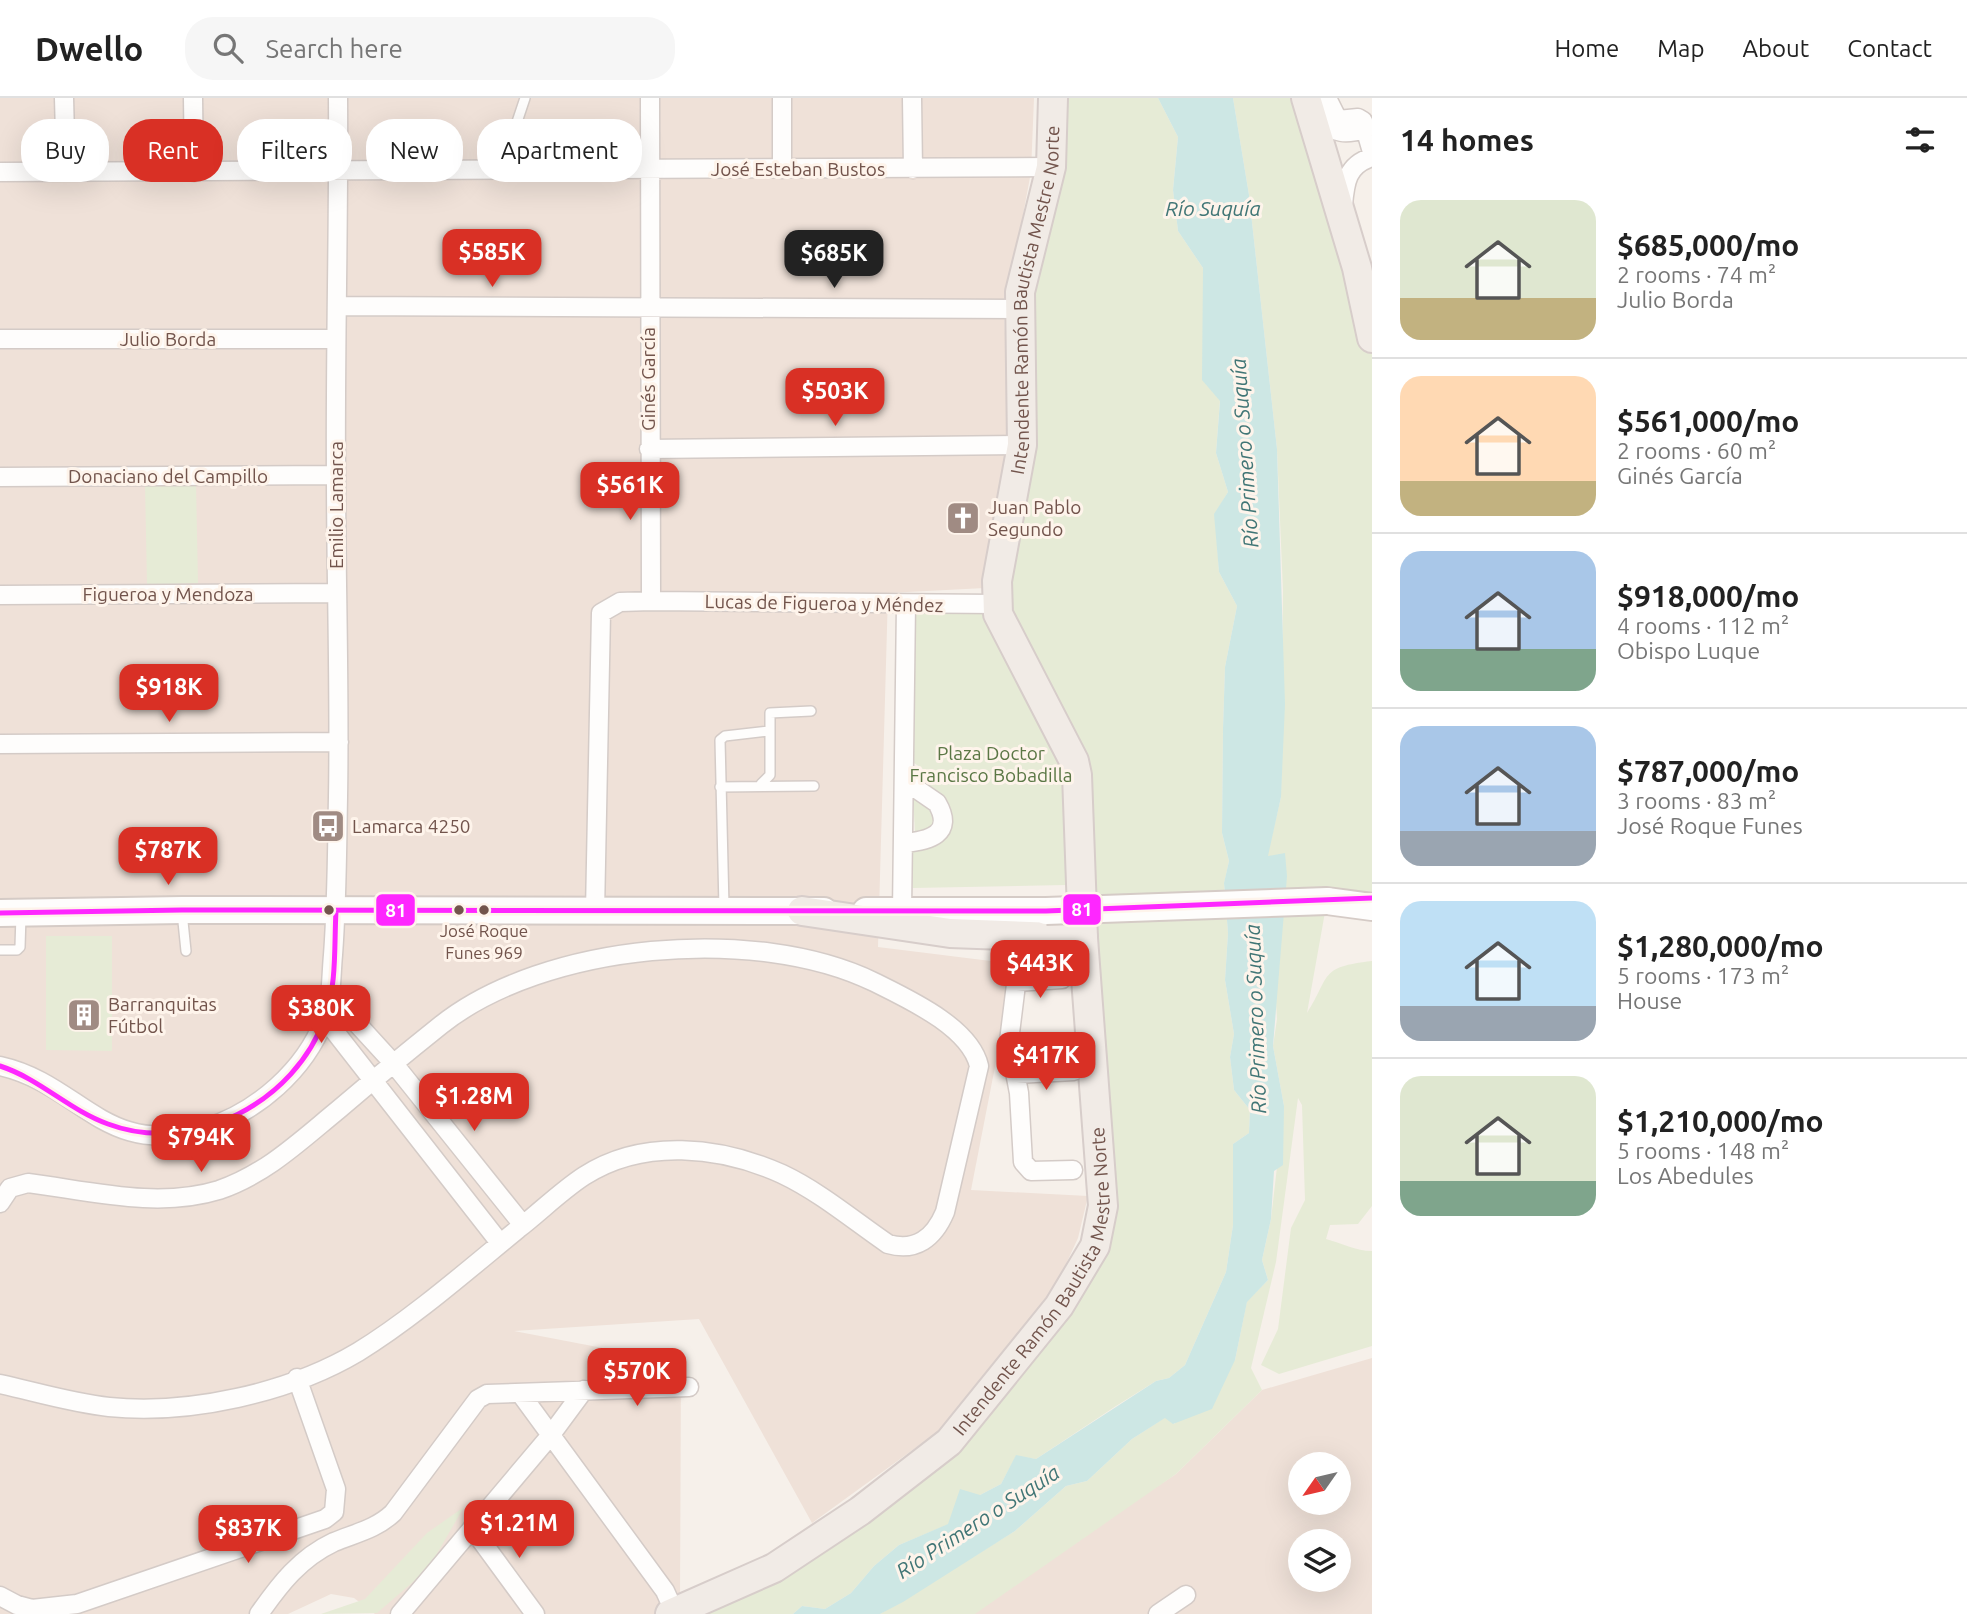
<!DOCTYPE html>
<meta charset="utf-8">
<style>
:root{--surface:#fff;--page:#f6f6f6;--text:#222;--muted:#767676;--line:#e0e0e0;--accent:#d93025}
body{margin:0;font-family:Ubuntu,sans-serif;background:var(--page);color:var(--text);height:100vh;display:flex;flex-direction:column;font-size:26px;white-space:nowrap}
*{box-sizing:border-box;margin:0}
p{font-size:23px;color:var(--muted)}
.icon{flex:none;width:38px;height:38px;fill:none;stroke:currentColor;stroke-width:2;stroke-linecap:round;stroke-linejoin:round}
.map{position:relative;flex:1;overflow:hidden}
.panel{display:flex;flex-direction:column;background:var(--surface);width:595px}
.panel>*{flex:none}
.guide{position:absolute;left:21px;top:21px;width:665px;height:63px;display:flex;gap:14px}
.needle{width:46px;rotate:236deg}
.controls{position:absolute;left:1288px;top:1354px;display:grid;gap:14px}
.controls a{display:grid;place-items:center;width:63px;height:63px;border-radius:50%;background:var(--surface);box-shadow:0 7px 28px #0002;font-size:35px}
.price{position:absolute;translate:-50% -60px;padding:0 16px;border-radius:14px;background:var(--accent);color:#fff;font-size:23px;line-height:46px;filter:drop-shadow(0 2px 4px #0008)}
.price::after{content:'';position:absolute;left:50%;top:42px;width:21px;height:16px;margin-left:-10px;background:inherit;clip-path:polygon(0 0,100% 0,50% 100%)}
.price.on{background:#222;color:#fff}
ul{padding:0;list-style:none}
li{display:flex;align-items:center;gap:21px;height:175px;padding:0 28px}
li+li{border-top:2px solid var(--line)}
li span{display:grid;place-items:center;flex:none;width:196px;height:140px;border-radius:21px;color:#555}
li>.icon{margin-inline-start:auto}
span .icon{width:84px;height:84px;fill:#fffc;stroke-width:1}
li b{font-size:30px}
h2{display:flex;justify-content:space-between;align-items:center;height:84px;padding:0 28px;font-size:30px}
.chip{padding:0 24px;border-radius:28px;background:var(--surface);box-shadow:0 7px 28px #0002;font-size:24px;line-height:63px}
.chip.on{background:var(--accent);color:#fff}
header{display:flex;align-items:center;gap:42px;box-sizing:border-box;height:98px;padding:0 35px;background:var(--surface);border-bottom:2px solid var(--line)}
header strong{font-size:33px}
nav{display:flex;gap:38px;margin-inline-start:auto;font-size:24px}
.search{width:490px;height:63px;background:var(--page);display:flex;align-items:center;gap:18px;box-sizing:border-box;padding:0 24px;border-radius:28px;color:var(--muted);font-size:26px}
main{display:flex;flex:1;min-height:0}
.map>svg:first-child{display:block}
.residential{fill:#efe1d8;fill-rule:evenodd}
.green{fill:#e6ebd6}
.water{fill:#cde7e4}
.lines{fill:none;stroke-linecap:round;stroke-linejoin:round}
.lane-casing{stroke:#d4cbc7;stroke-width:12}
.street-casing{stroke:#d4cbc7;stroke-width:21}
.secondary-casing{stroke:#d5cbc6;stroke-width:30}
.primary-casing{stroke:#d7cdca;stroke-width:32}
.lane{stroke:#fefdfc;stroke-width:9}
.street{stroke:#fefdfc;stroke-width:18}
.secondary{stroke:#fefdfc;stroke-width:26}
.primary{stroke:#f1ebe6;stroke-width:28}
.secondary-bridge-casing{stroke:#d5cbc6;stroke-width:30;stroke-linecap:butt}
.secondary-bridge{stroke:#fefdfc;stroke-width:26}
.bus-1-casing{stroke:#fef4eb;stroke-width:10}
.bus-1{stroke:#fe27ff;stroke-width:5}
.bus-dot{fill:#72544c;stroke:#fef4eb;stroke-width:2.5}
.labels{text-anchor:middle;stroke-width:6;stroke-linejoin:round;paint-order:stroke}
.bus-label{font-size:17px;fill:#72544c;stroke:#fef4eb}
.street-label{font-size:19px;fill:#72544c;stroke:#fef4eb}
.poi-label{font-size:19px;fill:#72544c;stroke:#fef4eb;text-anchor:start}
.park-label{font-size:19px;fill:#5b7745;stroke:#fef4eb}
.water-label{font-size:21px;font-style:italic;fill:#417676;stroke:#fef4eb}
.line-badge{stroke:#fef4eb;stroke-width:2.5}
.badge-label{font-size:19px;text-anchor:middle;font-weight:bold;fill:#fff}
</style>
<header>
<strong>Dwello</strong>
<div class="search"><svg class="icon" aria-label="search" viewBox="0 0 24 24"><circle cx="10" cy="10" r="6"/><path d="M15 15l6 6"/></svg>Search here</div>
<nav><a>Home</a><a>Map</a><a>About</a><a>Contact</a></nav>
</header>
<main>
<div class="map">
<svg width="1372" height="1516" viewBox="0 0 1372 1516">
<rect width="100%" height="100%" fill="#f6f0ea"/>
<path class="residential" d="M 0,0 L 1034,0 L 1031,74 L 1004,218 L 1010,325 L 985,490 L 888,495 L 878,849 L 1015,866 L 971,1092 L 1088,1098 L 1078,1140 L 1049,1203 L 958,1319 L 812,1425 L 699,1221 L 514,1233 L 681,1265 L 680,1503 L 660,1516 L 375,1516 L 354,1500 L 331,1496 L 288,1516 L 0,1516 Z
M 1372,1260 L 1372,1516 L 964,1516 L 1176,1376 L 1262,1292 ZM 1300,1367 L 1339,1367 L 1339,1405 L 1300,1405 ZM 1300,1444 L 1339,1444 L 1339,1482 L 1300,1482 Z"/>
<path class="green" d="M 1053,0 L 1158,0 L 1178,39 L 1173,92 L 1178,133 L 1203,170 L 1204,217 L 1220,302 L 1216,355 L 1228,394 L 1215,416 L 1219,474 L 1237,508 L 1225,569 L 1223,630 L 1222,735 L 1229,763 L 1224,786 L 1228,835 L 1225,882 L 1234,936 L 1230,959 L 1234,992 L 1250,1012 L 1249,1035 L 1233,1046 L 1233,1127 L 1226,1174 L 1185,1267 L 1169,1280 L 1156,1283 L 1116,1308 L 1036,1361 L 1016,1358 L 1001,1386 L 980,1397 L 949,1426 L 899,1447 L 874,1468 L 851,1495 L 825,1511 L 802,1508 L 793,1516 L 670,1516 L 758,1479 L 949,1344 L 1095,1148 L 1077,677 L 998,516 L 1019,211 Z
M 1233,0 L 1306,0 L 1372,240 L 1372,800 L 1327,803 L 1307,915 C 1331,878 1318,869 1372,863 L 1372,1108 L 1358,1126 L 1330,1127 L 1326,1141 C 1341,1145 1356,1153 1372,1153 L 1372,1248 L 1279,1276 L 1261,1267 L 1278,1231 L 1291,1130 L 1305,1102 L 1302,1007 L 1298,1000 L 1276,1164 L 1251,1270 L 1262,1292 L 1176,1376 L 975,1516 L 880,1516 L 1015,1433 L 1066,1388 L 1087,1383 L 1132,1341 L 1166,1319 L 1174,1326 L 1235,1262 L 1247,1203 L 1268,1182 L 1262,1162 L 1271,1121 L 1284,1008 L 1273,948 L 1277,921 L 1267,759 L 1281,699 L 1283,493 L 1277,351 L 1249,97 Z
M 196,385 L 198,485 L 147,487 L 145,386 Z
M 981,512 L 990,523 L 1065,674 L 1066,787 L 913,790 L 911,749 L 942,740 L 927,691 L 926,673 L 911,663 L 914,513 Z
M 913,698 L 933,713 L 933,731 L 915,735 Z
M 46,838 L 112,838 L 112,953 L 46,952 Z
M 464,1409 L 428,1471 L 377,1515 L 321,1516 L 365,1501 L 427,1435 Z"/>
<path class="water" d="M 1158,0 L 1233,0 L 1249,97 L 1277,351 L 1285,606 L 1281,699 L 1268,758 L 1285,755 L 1287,778 L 1273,948 L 1284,1008 L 1283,1067 L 1274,1073 L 1271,1121 L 1262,1162 L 1268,1182 L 1247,1204 L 1235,1262 L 1212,1311 L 1173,1326 L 1165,1320 L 1132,1341 L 1087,1383 L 1066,1388 L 1015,1433 L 903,1504 L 880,1516 L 793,1516 L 802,1508 L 825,1511 L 851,1495 L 874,1468 L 899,1447 L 948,1426 L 960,1391 L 980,1397 L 1001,1386 L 1016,1357 L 1036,1361 L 1156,1283 L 1169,1280 L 1185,1267 L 1226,1174 L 1233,1127 L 1233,1046 L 1249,1035 L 1250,1012 L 1234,992 L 1230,959 L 1234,936 L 1225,882 L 1228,835 L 1224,785 L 1229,763 L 1222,735 L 1223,630 L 1225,569 L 1237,508 L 1219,474 L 1214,416 L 1228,394 L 1216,355 L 1220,303 L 1202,282 L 1203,170 L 1178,133 L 1173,92 L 1178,39 Z"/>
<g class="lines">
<g class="lane-casing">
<path id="lane" d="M 518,72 L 517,24 L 525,0
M 761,686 L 770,677 L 770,615 L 811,613
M 720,689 L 814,688
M 724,809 L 720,642 L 725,638 L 769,633
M 182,814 L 186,853
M 0,852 L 17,852 L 20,849 L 21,817"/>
</g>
<g class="street-casing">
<path id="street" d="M 64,0 L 66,74
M 193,0 L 194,74
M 782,0 L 782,71
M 912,0 L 913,71
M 1327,0 L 1338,22 L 1358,20 L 1363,23 L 1372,54
M 1320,20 C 1333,37 1347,36 1366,31
M 0,74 L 1051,69
M 1343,107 C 1345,84 1347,67 1372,59
M 337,208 L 1019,211
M 0,241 L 336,241
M 649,351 L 1022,347
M 0,379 L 336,377
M 0,497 L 337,495
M 651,503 L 996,506
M 0,646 L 339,644
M 903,745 C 929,743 955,736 937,705 L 905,683
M 902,813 L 906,506
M 595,814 L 601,515 L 620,504 L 651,503 L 650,0
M 1022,838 L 1009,943 L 1019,995 L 1023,1064 L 1031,1073 L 1073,1072
M 1016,884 L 1062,881
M 330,896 L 394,966 L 523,1127
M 325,921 L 500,1145
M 0,968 C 81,986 105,1062 206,1030 C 257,1014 305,972 324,922 C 332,902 331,878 333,857 C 337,804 337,752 338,699 C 340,591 336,483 336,376 C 335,251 339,125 338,0
M 1016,976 L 1074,973
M 0,1105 L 10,1090 L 28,1085 C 90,1093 158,1111 219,1092 C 266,1076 300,1043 338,1012 C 372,983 406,955 441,927 C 544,845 755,826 874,884 C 908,901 970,929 979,968 L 945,1114 C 934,1140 916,1154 888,1146 C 853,1122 820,1094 782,1076 C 720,1048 643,1040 584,1078 C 561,1093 540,1114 518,1131 C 469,1171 412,1221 358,1254 C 289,1295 189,1317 109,1309 C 72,1305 36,1294 0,1286
M 520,1295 L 665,1493 L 674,1513
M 472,1430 L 535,1516
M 0,1498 L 17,1507 L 32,1511 L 77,1506 L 325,1421 L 334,1414 L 336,1391 L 297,1280
M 259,1516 C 280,1486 300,1460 334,1444 C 356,1435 376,1431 393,1415 L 478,1301 L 487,1296 L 689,1289
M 400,1516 L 550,1338 L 584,1292
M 1158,1516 L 1186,1497"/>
</g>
<g class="secondary-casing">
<path id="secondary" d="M 1327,803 L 1372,809
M 866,813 L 1046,813
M 0,815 L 182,812 L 824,813"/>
</g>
<g class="primary-casing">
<g id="primary">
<path d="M 1306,0 L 1357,170 L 1372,240"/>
<path d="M 802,813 L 950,835 L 1083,840"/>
<path id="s1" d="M 670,1516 L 774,1470 L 860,1413 L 949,1344 L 1059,1208 L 1095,1148 L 1103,1108 L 1083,840 L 1077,677 L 1074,663 L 998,516 L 997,483 L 1022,347 L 1020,194 L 1051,69 L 1053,0"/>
</g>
</g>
<use href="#lane" class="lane"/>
<use href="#street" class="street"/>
<use href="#secondary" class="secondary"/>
<use href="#primary" class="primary"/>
<g class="secondary-bridge-casing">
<path id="secondary-bridge" d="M 1046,813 L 1327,803"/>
</g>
<use href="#secondary-bridge" class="secondary-bridge"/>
<g class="bus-1-casing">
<path id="bus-1" d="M 0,815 L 182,812 L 1046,813 L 1372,800
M 0,968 C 40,981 69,1012 108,1026 C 193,1058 296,1004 325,919 C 337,886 334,848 336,813"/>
</g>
<use href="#bus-1" class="bus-1"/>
</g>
<defs>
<g id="church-square" transform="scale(1.75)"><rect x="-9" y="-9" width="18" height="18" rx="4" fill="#a08b83" stroke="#fef4eb"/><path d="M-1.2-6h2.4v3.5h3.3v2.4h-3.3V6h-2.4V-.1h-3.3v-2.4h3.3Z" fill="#fff"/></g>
<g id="bus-square" transform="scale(1.75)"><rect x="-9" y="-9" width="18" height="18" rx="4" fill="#a08b83" stroke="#fef4eb"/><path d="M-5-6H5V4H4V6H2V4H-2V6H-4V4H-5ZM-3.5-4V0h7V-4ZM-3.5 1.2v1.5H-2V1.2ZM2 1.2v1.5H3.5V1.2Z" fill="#fff"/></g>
<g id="building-square" transform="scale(1.75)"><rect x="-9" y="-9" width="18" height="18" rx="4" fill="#a08b83" stroke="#fef4eb"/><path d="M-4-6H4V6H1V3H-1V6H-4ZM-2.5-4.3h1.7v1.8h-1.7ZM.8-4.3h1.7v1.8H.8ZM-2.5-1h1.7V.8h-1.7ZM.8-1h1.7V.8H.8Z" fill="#fff"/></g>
</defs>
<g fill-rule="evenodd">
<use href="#church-square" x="963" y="420"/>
<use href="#bus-square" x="328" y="728"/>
<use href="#building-square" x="84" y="917"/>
</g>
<g class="bus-dot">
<circle cx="329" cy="812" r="6"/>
<circle cx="459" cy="812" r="6"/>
<circle cx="484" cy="812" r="6"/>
</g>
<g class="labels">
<g class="bus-label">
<text x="484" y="839">José Roque<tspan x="484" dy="22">Funes 969</tspan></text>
</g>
<g class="street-label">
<text x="798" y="78">José Esteban Bustos</text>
<text dy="7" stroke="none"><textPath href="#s1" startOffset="1545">Intendente Ramón Bautista Mestre Norte</textPath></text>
<text x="168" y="248">Julio Borda</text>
<text transform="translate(648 281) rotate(-90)" y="7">Ginés García</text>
<text x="168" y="385">Donaciano del Campillo</text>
<text transform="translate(336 407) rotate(-90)" y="7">Emilio Lamarca</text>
<text x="168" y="503">Figueroa y Mendoza</text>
<text transform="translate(824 505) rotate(1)" y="7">Lucas de Figueroa y Méndez</text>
<text dy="7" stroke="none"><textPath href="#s1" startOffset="518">Intendente Ramón Bautista Mestre Norte</textPath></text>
</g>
<g class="poi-label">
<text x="988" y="416">Juan Pablo<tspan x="988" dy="22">Segundo</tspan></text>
<text x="352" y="735">Lamarca 4250</text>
<text x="108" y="913">Barranquitas<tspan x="108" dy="22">Fútbol</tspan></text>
</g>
<g class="park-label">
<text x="991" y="662">Plaza Doctor<tspan x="991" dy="22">Francisco Bobadilla</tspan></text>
</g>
<g class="water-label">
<text x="1213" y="118">Río Suquía</text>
<text transform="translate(1245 355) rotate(-94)" y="7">Río Primero o Suquía</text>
<text transform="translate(1256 921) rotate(-92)" y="7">Río Primero o Suquía</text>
<text transform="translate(978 1424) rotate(-33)" y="7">Río Primero o Suquía</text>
</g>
</g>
<g class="line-badge">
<rect x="1062" y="795" width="40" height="33" rx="7" fill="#fe27ff"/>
<rect x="375" y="795" width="41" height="34" rx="7" fill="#fe27ff"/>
</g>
<g class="badge-label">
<text x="1082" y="818">81</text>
<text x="396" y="819">81</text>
</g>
</svg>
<div class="controls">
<a><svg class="needle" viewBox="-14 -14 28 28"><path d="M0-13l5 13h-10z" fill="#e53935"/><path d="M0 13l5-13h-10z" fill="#767676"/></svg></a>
<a><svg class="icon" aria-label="layers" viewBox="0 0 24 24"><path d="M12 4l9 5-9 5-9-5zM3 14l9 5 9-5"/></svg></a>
</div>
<b class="price" style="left:492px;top:191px">$585K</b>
<b class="price on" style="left:834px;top:192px">$685K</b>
<b class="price" style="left:835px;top:330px">$503K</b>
<b class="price" style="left:630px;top:424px">$561K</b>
<b class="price" style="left:169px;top:626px">$918K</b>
<b class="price" style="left:168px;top:789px">$787K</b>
<b class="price" style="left:1040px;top:902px">$443K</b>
<b class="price" style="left:321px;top:947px">$380K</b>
<b class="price" style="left:1046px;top:994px">$417K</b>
<b class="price" style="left:474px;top:1035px">$1.28M</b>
<b class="price" style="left:201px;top:1076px">$794K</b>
<b class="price" style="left:637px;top:1310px">$570K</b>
<b class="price" style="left:519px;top:1462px">$1.21M</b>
<b class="price" style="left:248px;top:1467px">$837K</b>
<div class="guide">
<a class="chip">Buy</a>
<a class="chip on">Rent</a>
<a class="chip">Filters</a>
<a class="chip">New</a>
<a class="chip">Apartment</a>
</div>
</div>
<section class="panel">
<h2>14 homes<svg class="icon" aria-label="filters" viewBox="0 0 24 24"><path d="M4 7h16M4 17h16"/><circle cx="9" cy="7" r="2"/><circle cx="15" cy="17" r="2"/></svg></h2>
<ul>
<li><span style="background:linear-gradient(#dfe7d0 70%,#c2b280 0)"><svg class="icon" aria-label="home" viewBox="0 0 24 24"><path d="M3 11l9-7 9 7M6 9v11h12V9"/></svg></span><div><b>$685,000/mo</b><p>2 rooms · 74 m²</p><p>Julio Borda</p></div></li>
<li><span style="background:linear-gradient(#ffd9b3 75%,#c2b280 0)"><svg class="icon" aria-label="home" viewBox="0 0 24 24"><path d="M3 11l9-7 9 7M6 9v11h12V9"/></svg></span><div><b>$561,000/mo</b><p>2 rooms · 60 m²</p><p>Ginés García</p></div></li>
<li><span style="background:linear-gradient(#a9c7e8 70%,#7fa58c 0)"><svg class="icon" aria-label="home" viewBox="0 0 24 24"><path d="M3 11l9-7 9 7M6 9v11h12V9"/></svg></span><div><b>$918,000/mo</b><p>4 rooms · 112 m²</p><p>Obispo Luque</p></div></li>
<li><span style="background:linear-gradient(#a9c7e8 75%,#9aa5b1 0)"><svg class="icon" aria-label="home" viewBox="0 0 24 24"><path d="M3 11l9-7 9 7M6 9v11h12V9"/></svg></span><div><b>$787,000/mo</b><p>3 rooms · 83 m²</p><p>José Roque Funes</p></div></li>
<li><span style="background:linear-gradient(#bfe0f5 75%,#9aa5b1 0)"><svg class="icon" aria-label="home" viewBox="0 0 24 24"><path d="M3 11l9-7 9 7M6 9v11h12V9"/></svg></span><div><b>$1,280,000/mo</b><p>5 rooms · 173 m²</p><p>House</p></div></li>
<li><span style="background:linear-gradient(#dfe7d0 75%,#7fa58c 0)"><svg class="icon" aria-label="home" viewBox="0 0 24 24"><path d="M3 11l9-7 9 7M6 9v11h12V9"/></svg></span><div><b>$1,210,000/mo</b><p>5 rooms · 148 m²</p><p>Los Abedules</p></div></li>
</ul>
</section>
</main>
